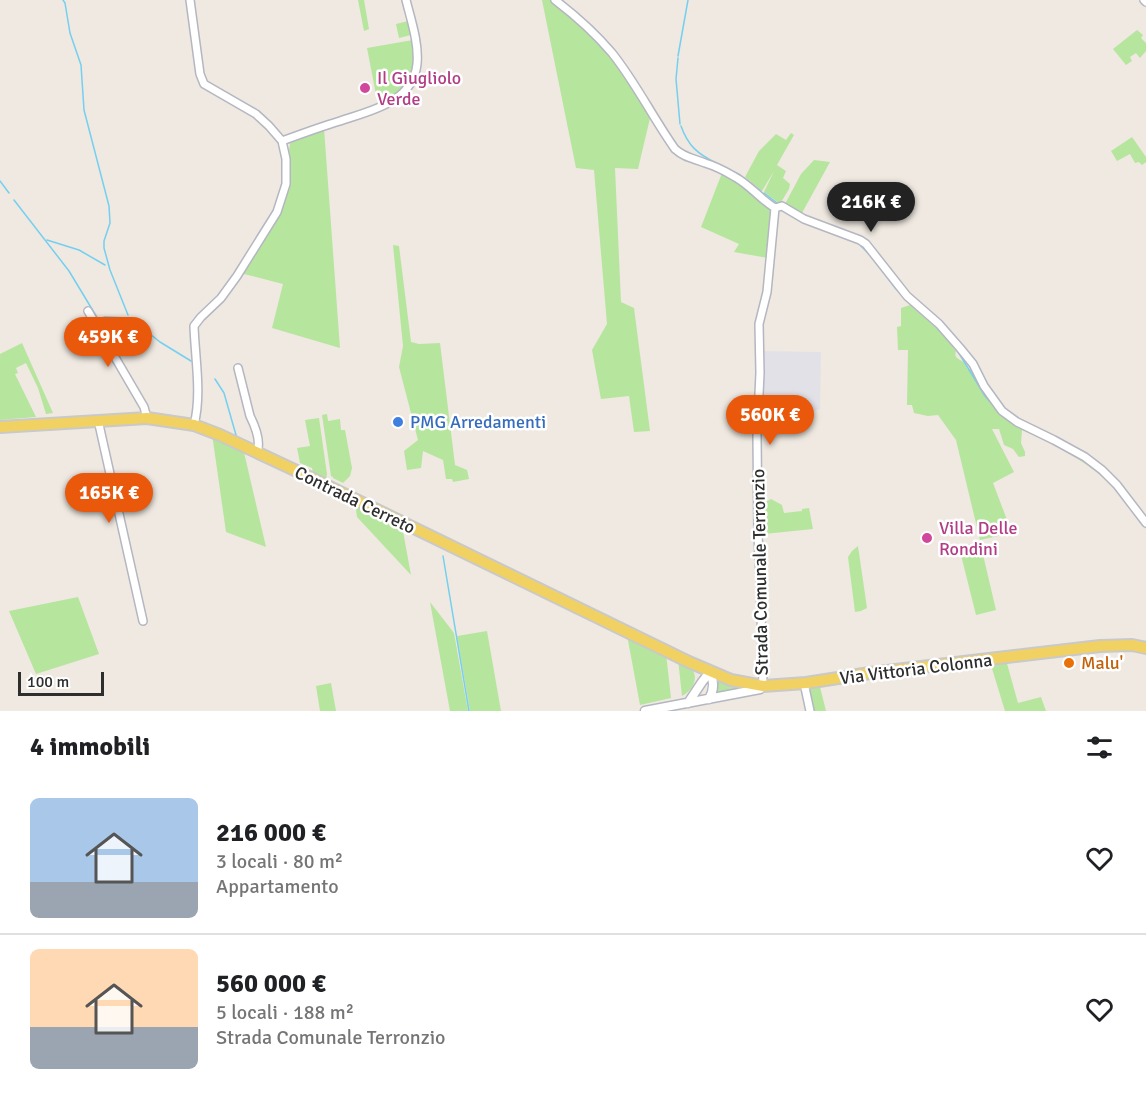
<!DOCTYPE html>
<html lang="it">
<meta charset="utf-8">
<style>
:root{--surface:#fff;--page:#f2f2f2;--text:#202124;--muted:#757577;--line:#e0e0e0;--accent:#ea580c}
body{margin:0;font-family:Signika,sans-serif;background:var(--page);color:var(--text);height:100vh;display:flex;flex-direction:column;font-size:22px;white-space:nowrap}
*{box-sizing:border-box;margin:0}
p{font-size:20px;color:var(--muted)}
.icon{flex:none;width:33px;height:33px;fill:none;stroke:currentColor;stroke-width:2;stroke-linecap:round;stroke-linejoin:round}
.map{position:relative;height:711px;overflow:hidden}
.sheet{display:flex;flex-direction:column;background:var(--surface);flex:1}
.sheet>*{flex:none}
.scale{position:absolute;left:18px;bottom:15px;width:86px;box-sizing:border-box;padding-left:6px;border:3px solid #2e2e2e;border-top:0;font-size:16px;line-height:21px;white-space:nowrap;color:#2e2e2e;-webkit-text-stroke:4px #fff;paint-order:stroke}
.price{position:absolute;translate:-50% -51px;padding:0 14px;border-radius:21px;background:var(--accent);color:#fff;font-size:20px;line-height:39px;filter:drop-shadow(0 2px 3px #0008)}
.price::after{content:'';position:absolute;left:50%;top:36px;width:18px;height:14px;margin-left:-9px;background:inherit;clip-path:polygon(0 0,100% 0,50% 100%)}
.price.active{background:#222;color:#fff}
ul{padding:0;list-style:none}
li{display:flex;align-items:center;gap:18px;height:150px;padding:0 30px}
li+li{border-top:2px solid var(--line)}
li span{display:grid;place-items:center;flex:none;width:168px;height:120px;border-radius:9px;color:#555}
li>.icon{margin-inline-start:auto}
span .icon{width:72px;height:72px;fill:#fffc;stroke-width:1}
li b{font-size:26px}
h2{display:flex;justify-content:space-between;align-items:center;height:72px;padding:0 30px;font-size:26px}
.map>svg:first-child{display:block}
.industrial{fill:#e3e1e8}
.green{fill:#b6e59e}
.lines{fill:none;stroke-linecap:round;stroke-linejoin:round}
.stream{stroke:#75cff0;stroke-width:1.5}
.minor-casing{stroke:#b4b7c1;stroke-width:10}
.tertiary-casing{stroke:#b4b7c1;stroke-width:11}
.primary-casing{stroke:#c9c9c9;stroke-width:14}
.minor{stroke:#fff;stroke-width:7}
.tertiary{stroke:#fff;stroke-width:8}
.primary{stroke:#f2d163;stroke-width:10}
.hotel-dot{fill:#d1479c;stroke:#fff;stroke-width:2}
.shop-dot{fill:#3f7fe0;stroke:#fff;stroke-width:2}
.food-dot{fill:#e8710a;stroke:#fff;stroke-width:2}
.labels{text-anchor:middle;stroke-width:5;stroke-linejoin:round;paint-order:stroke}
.hotel-label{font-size:18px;fill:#b23c85;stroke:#fff;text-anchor:start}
.shop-label{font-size:18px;fill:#366cbe;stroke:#fff;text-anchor:start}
.street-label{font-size:18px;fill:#2e2e2e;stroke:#fff}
.food-label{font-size:18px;fill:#c56008;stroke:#fff;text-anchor:start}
</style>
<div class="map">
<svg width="1146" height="711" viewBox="0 0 1146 711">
<rect width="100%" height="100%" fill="#efe9e1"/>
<path class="industrial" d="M 761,351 L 821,352 L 820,409 L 760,424 Z"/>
<path class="green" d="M 358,0 L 364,0 L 369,29 L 364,31 Z
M 542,0 L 552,0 L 579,21 L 611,54 L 651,114 L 638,169 L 615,168 L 621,302 L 634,308 L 650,431 L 634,432 L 629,396 L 601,399 L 592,350 L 607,324 L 594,170 L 576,168 Z
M 408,21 L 411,35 L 399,38 L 396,24 Z
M 1137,30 L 1143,35 L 1141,38 L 1146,43 L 1146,51 L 1140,58 L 1136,53 L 1130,57 L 1132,61 L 1126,65 L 1113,49 Z
M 413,40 C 417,73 409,91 378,105 L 367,48 Z
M 324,128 L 340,348 L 272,328 L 283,284 L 240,273 L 279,210 L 290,144 L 292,139 Z
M 791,133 L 794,135 L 777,165 L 786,171 L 783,178 L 790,184 L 789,189 L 780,204 L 764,192 L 774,171 L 762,191 L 745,177 L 759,151 L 776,134 L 786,140 Z
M 1132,137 L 1146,157 L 1146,162 L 1142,165 L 1139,162 L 1135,163 L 1130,154 L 1117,161 L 1111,151 Z
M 814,160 L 830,162 L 802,213 L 785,204 L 801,174 Z
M 722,173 L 738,181 L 770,207 L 771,210 L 768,258 L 734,252 L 739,244 L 701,227 Z
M 393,245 L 399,246 L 411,342 L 419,344 L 440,343 L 455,465 L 467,470 L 469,479 L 453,482 L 452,479 L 446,479 L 443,460 L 423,451 L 421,468 L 407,470 L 404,451 L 418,440 L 399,367 L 403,346 Z
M 910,305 L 941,332 L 956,351 C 954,357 957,358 962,361 C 965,363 966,367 968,370 L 973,368 L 1001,411 L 1089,462 L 1112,482 L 1146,525 L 1146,529 C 1133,513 1121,495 1107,481 C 1083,459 1051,443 1022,430 L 1021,443 L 1025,452 L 1025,456 L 1019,457 L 1013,449 L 1004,445 L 999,429 L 992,429 L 1014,472 L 993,483 L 1012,533 L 980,540 L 956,440 L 938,415 L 928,416 L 914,413 L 912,405 L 907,405 L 908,350 L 898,350 L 897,327 L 901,326 L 901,308 Z
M 22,343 L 53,413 L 46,414 L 38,388 L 26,363 L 16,368 L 18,373 L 15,374 L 36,417 L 0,420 L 0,354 Z
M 327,414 L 328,421 L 340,419 L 341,430 L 345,430 L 352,468 L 350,476 L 343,483 L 333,478 L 333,477 L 331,476 L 322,415 Z
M 319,418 L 327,474 L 326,480 L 313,474 L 312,468 L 300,463 L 297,448 L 310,446 L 305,420 Z
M 212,434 L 243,448 L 266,547 L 226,532 Z
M 771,499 L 782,505 L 784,513 L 802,511 L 802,509 L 809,508 L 813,529 L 764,534 L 763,503 Z
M 355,502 L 402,526 L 411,575 L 357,517 Z
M 980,542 L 996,610 L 976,615 L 959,547 Z
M 858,546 L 867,608 L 861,611 L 855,612 L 848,557 L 852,551 Z
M 78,597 L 99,654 L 36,674 L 9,611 Z
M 430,602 L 454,633 L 468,711 L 450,711 Z
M 487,631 L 501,711 L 470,711 L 457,636 Z
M 627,635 L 666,653 L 671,698 L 640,705 Z
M 678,659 C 682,662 687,664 691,668 C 700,678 692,691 682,696 Z
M 1006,660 L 1018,703 L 1041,697 L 1046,711 L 1005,711 L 990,662 Z
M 715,679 L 745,688 L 714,694 Z
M 331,683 L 336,711 L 320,711 L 316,686 Z
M 819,683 L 826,711 L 812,711 L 806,685 Z"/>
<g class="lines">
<path class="stream" d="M 63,0 L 65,3 L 70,33 L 81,65 L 84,110 L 109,206 L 110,223 L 104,241 L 104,248 L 110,270 L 128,315
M 678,56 L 688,0
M 678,58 L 676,79 L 680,124
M 681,126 C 688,146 698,154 716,163
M 726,168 L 740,175
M 744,178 L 761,191
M 0,181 L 9,193
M 764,193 L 777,203
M 14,200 L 69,271 L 98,319 L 105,317 L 130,318 L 160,342 L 191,361
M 813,226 L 823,230
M 47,240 L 79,250 L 105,265
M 861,246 L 871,256 L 896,289 L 940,330
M 957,350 L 985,396 L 998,411
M 215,379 L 224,393 L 236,435
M 443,556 L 469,711"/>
<g class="minor-casing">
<path id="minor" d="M 190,0 L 200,74 L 204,84 L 256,114 L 269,126 L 282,141 L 286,159 L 286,184 L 277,212 L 237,276 L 221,298 L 201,317 L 194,326 C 195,358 202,394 194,425
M 555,0 C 576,16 595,33 612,53 C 636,83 653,118 675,149 C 685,158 693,158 705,163 C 715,166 725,171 735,177 C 750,185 760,199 775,208 L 782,206 L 804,219 L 860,240 L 866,244 L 907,296 L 939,324 L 960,348 L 973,364 L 984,386 L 1002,411 L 1017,422 L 1054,440 L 1085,457 L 1102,470 L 1117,485 L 1146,523
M 1144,0 L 1146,2
M 282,141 C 301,134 320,127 340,121 C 369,111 413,103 417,64 C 419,43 411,20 406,0
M 88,311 L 144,407 L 147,418
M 238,368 L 250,416 C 255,426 261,442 257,452
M 98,420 L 143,621
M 804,683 L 810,711
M 763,686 L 760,578 L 758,534 L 757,436 L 760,373 L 759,324 L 767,292 L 775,208"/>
</g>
<g class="tertiary-casing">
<path id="tertiary" d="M 688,703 L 702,682 L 710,672 C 715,682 714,690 709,699
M 645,711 L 760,689 L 763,686"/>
</g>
<g class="primary-casing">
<path id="primary" d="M 0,427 L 147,418 L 194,425 L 220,435 L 301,473 L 689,662 L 731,680 L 763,686 L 806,683 L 870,673 L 1100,646 L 1132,645 L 1146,648"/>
</g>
<use href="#minor" class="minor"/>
<use href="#tertiary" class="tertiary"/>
<use href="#primary" class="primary"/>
</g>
<g class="hotel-dot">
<circle cx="365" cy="88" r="6"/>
<circle cx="927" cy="538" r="6"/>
</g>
<circle class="shop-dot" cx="398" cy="422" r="6"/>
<circle class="food-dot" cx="1069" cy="663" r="6"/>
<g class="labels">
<g class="hotel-label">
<text x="377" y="84">Il Giugliolo<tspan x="377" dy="21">Verde</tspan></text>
<text x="939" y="534">Villa Delle<tspan x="939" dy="21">Rondini</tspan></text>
</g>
<g class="shop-label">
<text x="410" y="428">PMG Arredamenti</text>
</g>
<g class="street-label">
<text transform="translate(355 500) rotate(26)" y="6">Contrada Cerreto</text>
<text transform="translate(760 572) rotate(-91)" y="6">Strada Comunale Terronzio</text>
<text transform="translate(916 669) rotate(-7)" y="6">Via Vittoria Colonna</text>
</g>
<g class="food-label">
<text x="1081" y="669">Malu'</text>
</g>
</g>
</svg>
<div class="scale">100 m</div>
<b class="price active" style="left:871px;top:233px">216K €</b>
<b class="price" style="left:108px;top:368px">459K €</b>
<b class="price" style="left:770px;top:446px">560K €</b>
<b class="price" style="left:109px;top:524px">165K €</b>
</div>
<section class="sheet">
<h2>4 immobili<svg class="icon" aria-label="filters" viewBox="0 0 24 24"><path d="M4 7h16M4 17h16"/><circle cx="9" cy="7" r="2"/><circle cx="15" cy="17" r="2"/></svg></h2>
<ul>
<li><span style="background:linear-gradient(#a9c7e8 70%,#9aa5b1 0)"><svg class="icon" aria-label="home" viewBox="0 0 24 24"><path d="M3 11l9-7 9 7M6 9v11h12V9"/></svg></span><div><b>216 000 €</b><p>3 locali · 80 m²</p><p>Appartamento</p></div><svg class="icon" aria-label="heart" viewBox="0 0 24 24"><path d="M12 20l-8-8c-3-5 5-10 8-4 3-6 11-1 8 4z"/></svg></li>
<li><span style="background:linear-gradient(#ffd9b3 65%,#9aa5b1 0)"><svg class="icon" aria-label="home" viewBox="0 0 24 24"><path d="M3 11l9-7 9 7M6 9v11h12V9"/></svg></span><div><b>560 000 €</b><p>5 locali · 188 m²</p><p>Strada Comunale Terronzio</p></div><svg class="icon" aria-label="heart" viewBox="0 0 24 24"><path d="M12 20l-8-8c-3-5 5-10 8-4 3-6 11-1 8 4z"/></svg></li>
</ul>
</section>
